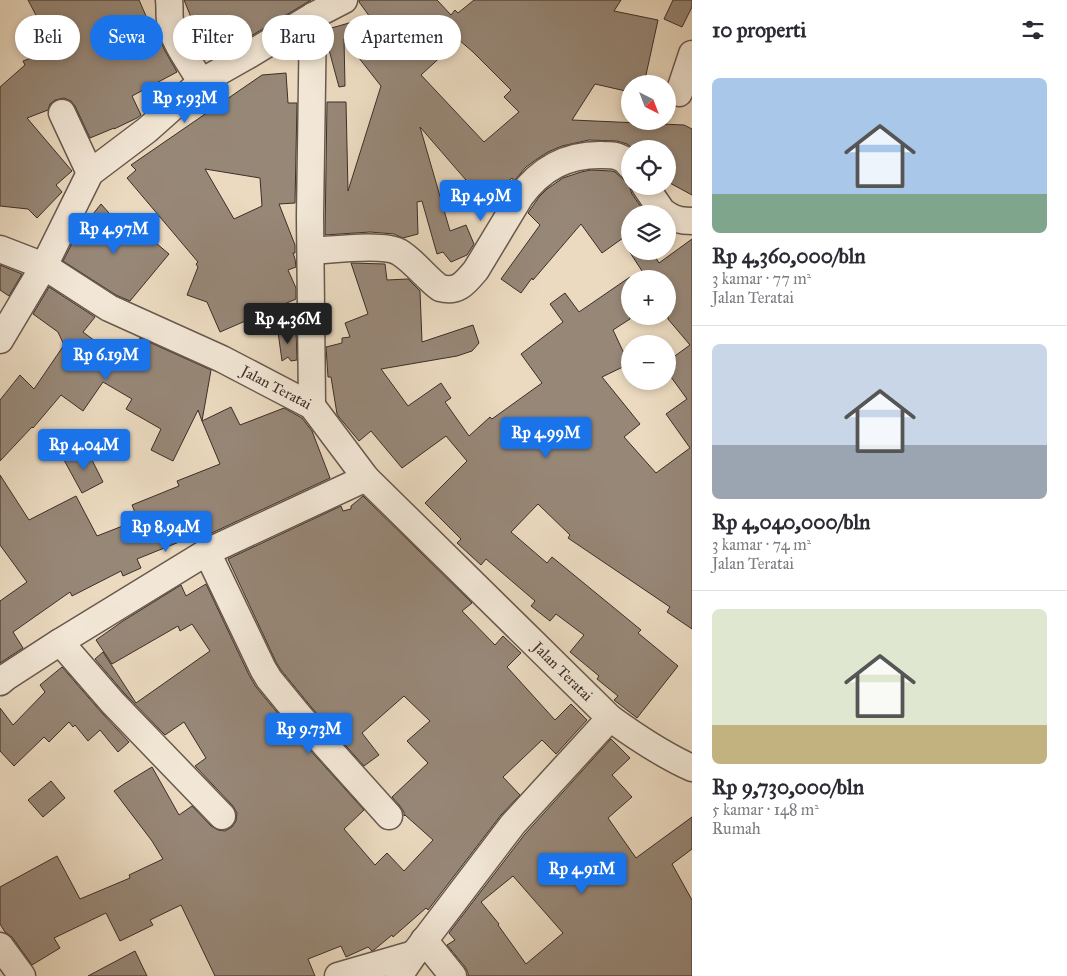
<!DOCTYPE html>
<html lang="id">
<meta charset="utf-8">
<style>
:root{--surface:#fff;--page:#f2f2f3;--text:#2b2b33;--muted:#7c7c81;--line:#e1e1e2;--accent:#1a73e8}
body{margin:0;font-family:"IM FELL Great Primer",serif;background:var(--page);color:var(--text);height:100vh;display:flex;flex-direction:column;font-size:19px;white-space:nowrap}
*{box-sizing:border-box;margin:0}
p{font-size:16px;color:var(--muted)}
.icon{flex:none;width:28px;height:28px;fill:none;stroke:currentColor;stroke-width:2;stroke-linecap:round;stroke-linejoin:round}
.map{position:relative;flex:1;overflow:hidden}
.panel{display:flex;flex-direction:column;background:var(--surface);width:375px}
.panel>*{flex:none}
.top-card{position:absolute;left:15px;top:15px;width:475px;height:45px;display:flex;gap:10px}
.needle{width:32px;rotate:138deg}
.controls{position:absolute;left:621px;top:75px;display:grid;gap:10px}
.controls a{display:grid;place-items:center;width:55px;height:55px;border-radius:50%;background:var(--surface);box-shadow:0 2px 8px #0003;font-size:25px}
.price{position:absolute;translate:-50% -42px;padding:0 11px;border-radius:5px;background:var(--accent);color:#fff;font-size:16px;line-height:32px;filter:drop-shadow(0 1px 2px #0008)}
.price::after{content:'';position:absolute;left:50%;top:30px;width:15px;height:11px;margin-left:-8px;background:inherit;clip-path:polygon(0 0,100% 0,50% 100%)}
.price.current{background:#222;color:#fff}
ul{padding:0;list-style:none}
li{display:grid;align-content:center;gap:10px;height:265px;padding:0 20px}
li+li{border-top:1px solid var(--line)}
li span{display:grid;place-items:center;height:155px;border-radius:8px;color:#555}
li>.icon{margin-inline-start:auto}
span .icon{width:90px;height:90px;fill:#fffc;stroke-width:1}
li b{font-size:21px}
h2{display:flex;justify-content:space-between;align-items:center;height:60px;padding:0 20px;font-size:21px}
.tag{padding:0 18px;border-radius:22px;background:var(--surface);box-shadow:0 2px 8px #0003;font-size:18px;line-height:45px}
.tag.current{background:var(--accent);color:#fff}
main{display:flex;flex:1;min-height:0}
.map>svg:first-child{display:block}
.building{fill:#978777;stroke:#3c2e28;fill-rule:evenodd}
.lines{fill:none;stroke-linecap:round;stroke-linejoin:round}
.minor-casing{stroke:#68594e;stroke-width:29}
.minor{stroke:#f2e7d6;stroke-width:26}
.labels{text-anchor:middle;stroke-width:5;stroke-linejoin:round;paint-order:stroke}
.street-label{font-size:15px;fill:#3c2e28;stroke:#f2e7d6}
</style>
<main>
<div class="map">
<svg width="692" height="976" viewBox="0 0 692 976">
<rect width="100%" height="100%" fill="#ebdac0"/>
<filter id="stains"><feTurbulence type="fractalNoise" baseFrequency=".004" numOctaves="4"/><feColorMatrix values="0 0 0 0 .2 0 0 0 0 .09 0 0 0 0 .02 0 0 0 .5 -.17"/></filter>
<radialGradient id="worn" r=".72"><stop offset=".6" stop-color="#630" stop-opacity="0"/><stop offset="1" stop-color="#630" stop-opacity=".3"/></radialGradient>
<path class="building" d="M 28,0 L 139,0 L 157,41 L 160,40 L 165,51 L 177,72 L 132,96 L 141,115 L 137,118 L 114,129 L 114,128 L 90,138 L 75,106 L 71,101 L 64,98 L 55,100 L 50,104 L 48,110 L 27,118 L 72,171 L 56,185 L 62,192 L 37,218 L 28,209 L 0,206 L 0,87 L 25,65 L 23,61 L 47,52 L 31,24 L 38,19 Z
M 184,0 L 311,0 L 251,36 L 250,35 L 204,58 L 188,30 L 195,27 Z
M 359,0 L 437,0 L 451,15 L 455,10 L 458,13 L 474,0 L 621,0 L 614,11 L 658,20 L 644,84 L 630,84 L 630,92 L 595,84 L 572,120 L 684,125 L 692,129 L 692,195 L 668,182 L 668,149 L 634,149 L 627,144 L 617,141 L 589,140 L 562,146 L 548,152 L 537,159 L 526,167 L 514,181 L 512,178 L 485,202 L 420,127 L 450,231 L 466,225 L 474,244 L 467,255 L 451,262 L 443,252 L 437,254 L 422,201 L 417,202 L 418,234 L 403,238 L 394,234 L 370,232 L 325,235 L 327,102 L 346,102 L 348,191 L 381,86 L 344,39 L 345,86 L 339,87 L 328,46 L 328,29 L 370,17 L 359,2 ZM 459,40 L 473,52 L 511,90 L 504,97 L 519,112 L 484,142 L 421,75 Z
M 673,0 L 692,0 L 692,7 L 682,27 L 664,19 Z
M 286,73 L 288,103 L 297,103 L 295,203 L 279,204 L 295,245 L 295,253 L 293,253 L 295,259 L 296,267 L 288,270 L 296,288 L 296,299 L 220,332 L 207,302 L 187,295 L 198,267 L 196,264 L 198,262 L 127,178 L 136,170 L 131,165 L 262,75 ZM 205,169 L 260,178 L 262,206 L 234,219 Z
M 591,170 L 612,171 L 615,172 L 624,180 L 630,181 L 630,188 L 632,194 L 646,214 L 630,214 L 630,233 L 602,253 L 581,224 L 533,280 L 532,278 L 521,293 L 501,279 L 540,225 L 528,213 L 539,197 L 547,189 L 563,178 L 581,172 Z
M 101,204 L 132,239 L 143,232 L 169,254 L 130,301 L 116,295 L 63,261 L 77,234 Z
M 692,239 L 692,629 L 667,612 L 670,607 L 568,538 L 570,535 L 538,504 L 511,532 L 547,563 L 552,557 L 641,630 L 638,633 L 678,666 L 637,718 L 614,700 L 618,696 L 597,679 L 599,676 L 570,652 L 584,635 L 556,614 L 550,621 L 531,606 L 535,601 L 486,559 L 481,565 L 457,543 L 461,539 L 425,503 L 467,461 L 446,436 L 402,468 L 371,431 L 359,441 L 339,417 L 337,414 L 331,377 L 328,377 L 326,347 L 342,343 L 342,338 L 350,337 L 345,323 L 368,314 L 351,263 L 385,264 L 387,280 L 408,279 L 420,291 L 422,342 L 473,325 L 479,343 L 472,351 L 457,356 L 381,369 L 408,406 L 441,383 L 451,398 L 445,402 L 469,436 L 490,417 L 492,419 L 542,383 L 521,354 L 563,322 L 550,304 L 565,293 L 579,312 L 630,277 L 630,319 L 613,330 L 629,364 L 602,377 L 640,424 L 624,437 L 656,473 L 690,448 L 666,414 L 687,399 L 668,373 L 668,361 L 690,345 L 668,319 L 668,279 L 637,279 L 644,274 L 629,251 L 652,251 L 659,263 Z
M 0,265 L 22,274 L 9,296 L 0,290 Z
M 49,287 L 95,317 L 83,332 L 123,362 L 124,360 L 127,362 L 140,338 L 211,370 L 202,421 L 198,410 L 173,461 L 151,450 L 161,429 L 126,409 L 132,399 L 103,382 L 83,411 L 61,395 L 33,428 L 32,427 L 0,461 L 0,400 L 20,375 L 34,389 L 64,345 L 58,332 L 33,314 Z
M 296,330 L 297,360 L 291,361 L 288,357 L 282,361 L 278,332 Z
M 231,407 L 240,425 L 284,408 L 302,418 L 312,431 L 330,478 L 201,538 L 199,534 L 137,559 L 141,568 L 123,576 L 121,571 L 72,596 L 70,592 L 13,632 L 23,648 L 0,663 L 0,601 L 27,582 L 0,545 L 0,475 L 29,520 L 76,496 L 97,536 L 138,520 L 132,505 L 179,486 L 177,481 L 220,464 L 202,421 Z
M 86,448 L 103,482 L 82,493 L 64,460 Z
M 363,496 L 472,603 L 462,611 L 495,645 L 503,636 L 521,653 L 507,667 L 555,720 L 571,704 L 587,720 L 556,754 L 542,740 L 503,777 L 520,795 L 501,815 L 428,910 L 426,908 L 393,937 L 392,935 L 374,950 L 372,951 L 368,947 L 346,957 L 341,946 L 308,959 L 315,976 L 215,976 L 181,905 L 150,920 L 153,925 L 120,941 L 106,913 L 54,938 L 60,948 L 32,965 L 12,937 L 5,932 L 0,924 L 0,887 L 57,856 L 80,899 L 130,878 L 129,875 L 163,859 L 152,841 L 114,791 L 124,784 L 152,767 L 179,815 L 192,806 L 211,826 L 218,830 L 225,831 L 232,827 L 236,821 L 237,813 L 233,806 L 195,766 L 206,758 L 184,722 L 165,735 L 124,693 L 95,659 L 103,652 L 136,703 L 210,651 L 192,624 L 180,631 L 178,626 L 112,664 L 96,640 L 123,621 L 181,585 L 186,596 L 206,584 L 249,675 L 256,687 L 290,728 L 364,810 L 344,829 L 375,865 L 387,853 L 404,871 L 433,840 L 405,815 L 404,816 L 404,812 L 400,806 L 392,797 L 428,763 L 407,741 L 430,721 L 404,696 L 362,733 L 379,755 L 364,766 L 312,708 L 281,670 L 276,662 L 228,559 L 341,506 L 343,511 L 351,509 L 351,506 Z
M 62,667 L 102,713 L 129,742 L 118,752 L 100,730 L 88,741 L 75,725 L 73,727 L 69,722 L 49,742 L 44,737 L 14,766 L 0,751 L 0,708 L 13,725 L 45,692 L 40,685 Z
M 611,739 L 630,758 L 612,775 L 632,797 L 608,818 L 636,858 L 692,817 L 692,849 L 672,864 L 692,900 L 692,976 L 468,976 L 468,973 L 465,967 L 447,945 L 455,940 L 449,933 L 525,834 ZM 513,876 L 563,933 L 526,964 L 498,925 L 499,924 L 481,902 Z
M 51,781 L 65,798 L 43,817 L 28,800 Z
M 135,951 L 147,976 L 88,976 Z"/>
<g class="lines">
<g class="minor-casing">
<g id="minor">
<path d="M 169,0 C 170,7 169,14 170,20 C 172,41 191,64 201,82"/>
<path d="M 679,93 L 692,54"/>
<path d="M 62,113 L 90,173"/>
<path d="M 645,186 L 662,211 L 666,214"/>
<path d="M 668,215 C 675,220 684,221 692,221"/>
<path id="s1" d="M 0,249 L 44,266 L 109,308 L 222,359 L 312,406 L 366,478 L 610,718 C 636,737 663,755 692,768"/>
<path d="M 311,251 C 331,250 383,243 399,252 C 414,261 426,278 440,288 C 458,293 465,283 476,270 L 520,197 C 541,168 567,154 603,155 C 614,155 623,156 630,166"/>
<path d="M 0,340 L 44,266 L 90,173 L 147,130 L 201,82 L 247,56 L 313,16 L 344,0"/>
<path d="M 312,406 L 310,216 L 313,16"/>
<path d="M 207,552 L 263,669 L 269,679 L 301,718 L 389,816"/>
<path d="M 60,642 L 113,703 L 222,816"/>
<path d="M 0,682 L 6,677 L 60,642 L 207,552 L 366,478"/>
<path d="M 424,940 L 453,976"/>
<path d="M 0,946 L 22,976"/>
<path d="M 338,976 L 414,954"/>
<path d="M 399,976 L 414,954 L 513,824 L 610,718"/>
</g>
</g>
<use href="#minor" class="minor"/>
</g>
<g class="labels">
<g class="street-label">
<text dy="5" stroke="none"><textPath href="#s1" startOffset="310">Jalan Teratai</textPath></text>
<text dy="5" stroke="none"><textPath href="#s1" startOffset="716">Jalan Teratai</textPath></text>
</g>
</g>
<rect width="100%" height="100%" filter="url(#stains)"/>
<rect width="100%" height="100%" fill="url(#worn)"/>
</svg>
<div class="controls">
<a><svg class="needle" viewBox="-14 -14 28 28"><path d="M0-13l5 13h-10z" fill="#e53935"/><path d="M0 13l5-13h-10z" fill="#7c7c81"/></svg></a>
<a><svg class="icon" aria-label="locate" viewBox="0 0 24 24"><circle cx="12" cy="12" r="6"/><path d="M12 2v4M12 18v4M2 12h4M18 12h4"/></svg></a>
<a><svg class="icon" aria-label="layers" viewBox="0 0 24 24"><path d="M12 4l9 5-9 5-9-5zM3 14l9 5 9-5"/></svg></a>
<a>+</a>
<a>−</a>
</div>
<b class="price" style="left:185px;top:124px">Rp 5.93M</b>
<b class="price" style="left:481px;top:222px">Rp 4.9M</b>
<b class="price" style="left:114px;top:255px">Rp 4.97M</b>
<b class="price current" style="left:288px;top:345px">Rp 4.36M</b>
<b class="price" style="left:106px;top:381px">Rp 6.19M</b>
<b class="price" style="left:546px;top:459px">Rp 4.99M</b>
<b class="price" style="left:84px;top:471px">Rp 4.04M</b>
<b class="price" style="left:166px;top:553px">Rp 8.94M</b>
<b class="price" style="left:309px;top:755px">Rp 9.73M</b>
<b class="price" style="left:582px;top:895px">Rp 4.91M</b>
<div class="top-card">
<a class="tag">Beli</a>
<a class="tag current">Sewa</a>
<a class="tag">Filter</a>
<a class="tag">Baru</a>
<a class="tag">Apartemen</a>
</div>
</div>
<section class="panel">
<h2>10 properti<svg class="icon" aria-label="filters" viewBox="0 0 24 24"><path d="M4 7h16M4 17h16"/><circle cx="9" cy="7" r="2"/><circle cx="15" cy="17" r="2"/></svg></h2>
<ul>
<li><span style="background:linear-gradient(#a9c7e8 75%,#7fa58c 0)"><svg class="icon" aria-label="home" viewBox="0 0 24 24"><path d="M3 11l9-7 9 7M6 9v11h12V9"/></svg></span><div><b>Rp 4,360,000/bln</b><p>3 kamar · 77 m²</p><p>Jalan Teratai</p></div></li>
<li><span style="background:linear-gradient(#c9d6e8 65%,#9aa5b1 0)"><svg class="icon" aria-label="home" viewBox="0 0 24 24"><path d="M3 11l9-7 9 7M6 9v11h12V9"/></svg></span><div><b>Rp 4,040,000/bln</b><p>3 kamar · 74 m²</p><p>Jalan Teratai</p></div></li>
<li><span style="background:linear-gradient(#dfe7d0 75%,#c2b280 0)"><svg class="icon" aria-label="home" viewBox="0 0 24 24"><path d="M3 11l9-7 9 7M6 9v11h12V9"/></svg></span><div><b>Rp 9,730,000/bln</b><p>5 kamar · 148 m²</p><p>Rumah</p></div></li>
</ul>
</section>
</main>
